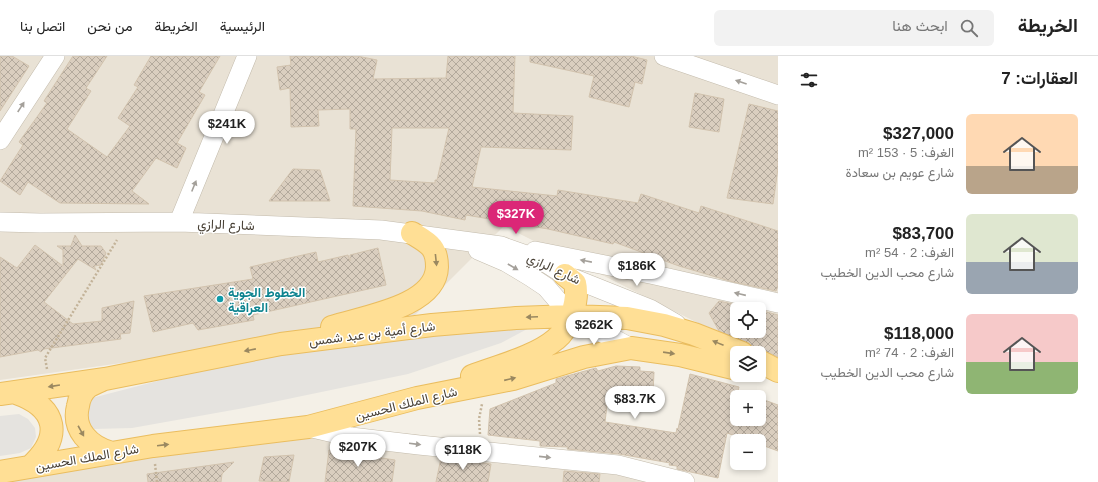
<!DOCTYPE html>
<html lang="ar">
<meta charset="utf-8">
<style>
:root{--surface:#fff;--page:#f2f2f2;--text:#222;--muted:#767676;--line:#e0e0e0;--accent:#db2777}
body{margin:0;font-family:Helvetica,Vazirmatn,sans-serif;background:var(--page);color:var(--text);direction:rtl;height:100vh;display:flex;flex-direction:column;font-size:15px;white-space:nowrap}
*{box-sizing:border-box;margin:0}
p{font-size:13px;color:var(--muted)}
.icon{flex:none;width:22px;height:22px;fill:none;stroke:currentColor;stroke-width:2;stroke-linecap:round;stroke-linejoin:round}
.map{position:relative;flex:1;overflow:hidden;direction:ltr}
.sheet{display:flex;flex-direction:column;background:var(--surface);width:320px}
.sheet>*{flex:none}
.controls{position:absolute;left:730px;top:246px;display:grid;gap:8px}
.controls a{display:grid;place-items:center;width:36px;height:36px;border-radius:6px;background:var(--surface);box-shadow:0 2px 6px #0003;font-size:20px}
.price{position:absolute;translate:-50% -34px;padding:0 9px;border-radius:14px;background:#fff;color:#222;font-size:13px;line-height:26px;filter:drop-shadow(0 1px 2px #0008)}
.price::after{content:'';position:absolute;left:50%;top:24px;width:12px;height:9px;margin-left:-6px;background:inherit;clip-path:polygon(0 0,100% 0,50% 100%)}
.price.on{background:var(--accent);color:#fff}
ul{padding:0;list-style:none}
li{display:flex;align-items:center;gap:12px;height:100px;padding:0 20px}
li span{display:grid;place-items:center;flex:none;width:112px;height:80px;border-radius:6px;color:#555}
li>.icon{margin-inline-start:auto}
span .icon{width:48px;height:48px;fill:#fffc;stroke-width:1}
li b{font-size:17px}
h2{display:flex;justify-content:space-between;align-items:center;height:48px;padding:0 20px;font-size:17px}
header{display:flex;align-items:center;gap:24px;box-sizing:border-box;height:56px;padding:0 20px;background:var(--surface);border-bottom:1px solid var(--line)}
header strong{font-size:19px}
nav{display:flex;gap:22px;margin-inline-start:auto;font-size:14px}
.search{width:280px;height:36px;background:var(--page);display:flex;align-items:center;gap:10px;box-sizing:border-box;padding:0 14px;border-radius:6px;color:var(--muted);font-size:15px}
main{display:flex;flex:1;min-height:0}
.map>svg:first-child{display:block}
.residential{fill:#e9e2d5;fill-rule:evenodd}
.parking{fill:#e5e3df}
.building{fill:url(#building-cross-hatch);stroke:#d2c3ae;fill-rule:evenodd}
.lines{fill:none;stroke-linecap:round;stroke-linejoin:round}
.minor-casing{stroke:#c3bbac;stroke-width:20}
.major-casing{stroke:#eabd5f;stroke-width:24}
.path{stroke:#c3b399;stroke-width:2.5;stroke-dasharray:2 2;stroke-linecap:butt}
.minor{stroke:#fff;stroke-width:19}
.major{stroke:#ffdf95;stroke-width:22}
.oneway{fill:#a4a09a}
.oneway2{fill:#9a8860}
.culture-dot{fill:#0f9aa8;stroke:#fff;stroke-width:1.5}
.labels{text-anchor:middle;stroke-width:3;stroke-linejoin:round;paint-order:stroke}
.street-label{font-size:13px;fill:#484035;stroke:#fff}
.culture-label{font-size:13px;font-weight:bold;fill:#0d838f;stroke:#fff;text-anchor:start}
</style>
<header>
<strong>الخريطة</strong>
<div class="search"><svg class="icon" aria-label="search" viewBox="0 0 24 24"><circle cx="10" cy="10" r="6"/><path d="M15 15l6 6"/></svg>ابحث هنا</div>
<nav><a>الرئيسية</a><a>الخريطة</a><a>من نحن</a><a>اتصل بنا</a></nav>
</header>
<main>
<section class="sheet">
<h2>العقارات: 7<svg class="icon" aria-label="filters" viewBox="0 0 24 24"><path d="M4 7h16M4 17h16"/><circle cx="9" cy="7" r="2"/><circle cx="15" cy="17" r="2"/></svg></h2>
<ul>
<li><span style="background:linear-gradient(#ffd9b3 65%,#b9a48a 0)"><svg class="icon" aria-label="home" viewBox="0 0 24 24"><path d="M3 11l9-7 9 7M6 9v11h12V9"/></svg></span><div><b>$327,000</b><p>الغرف: 5 · 153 m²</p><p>شارع عويم بن سعادة</p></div></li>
<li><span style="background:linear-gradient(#dfe7d0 60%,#9aa5b1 0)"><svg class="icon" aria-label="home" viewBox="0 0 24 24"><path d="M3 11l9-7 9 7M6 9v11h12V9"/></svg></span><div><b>$83,700</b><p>الغرف: 2 · 54 m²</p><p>شارع محب الدين الخطيب</p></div></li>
<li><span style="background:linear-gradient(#f6c9c9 60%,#8fb573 0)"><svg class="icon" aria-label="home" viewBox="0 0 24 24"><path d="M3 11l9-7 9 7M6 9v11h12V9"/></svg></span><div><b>$118,000</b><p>الغرف: 2 · 74 m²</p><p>شارع محب الدين الخطيب</p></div></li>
</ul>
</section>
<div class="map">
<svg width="778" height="426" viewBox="0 0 778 426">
<defs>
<pattern id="building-cross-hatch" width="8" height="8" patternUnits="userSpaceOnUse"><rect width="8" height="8" fill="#dacebf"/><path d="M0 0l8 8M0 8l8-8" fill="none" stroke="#b3a99c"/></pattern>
</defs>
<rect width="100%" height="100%" fill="#f4f0e7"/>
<path class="residential" d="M 0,0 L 778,0 L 778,307 L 504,170 L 407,267 L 0,324 ZM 737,253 L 759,253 L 759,275 L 737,275 Z
M 306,372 L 413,378 L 512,391 L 684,426 L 0,426 Z"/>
<path class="parking" d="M 531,271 L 501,287 L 408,318 L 244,352 L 132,372 L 93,373 L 88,371 L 80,352 L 92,342 L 254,300 L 409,274 Z
M 19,358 L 28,363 L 35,372 L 36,381 L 31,392 L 20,397 L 0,400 L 0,360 Z"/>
<path class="building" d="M 0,0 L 12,0 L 29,10 L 0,55 Z
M 73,0 L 107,0 L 86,32 L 91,35 L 67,73 L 107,101 L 130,70 L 118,62 L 138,31 L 134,29 L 151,0 L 220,0 L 199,36 L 205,39 L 177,87 L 186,92 L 177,112 L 156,102 L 132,135 L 149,148 L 60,147 L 28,126 L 20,139 L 0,125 L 23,89 L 19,86 L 47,47 L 44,45 Z
M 290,0 L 357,0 L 377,4 L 373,23 L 446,22 L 448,0 L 515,0 L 513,57 L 573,60 L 571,94 L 481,91 L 472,131 L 557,140 L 558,134 L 638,147 L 641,138 L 699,157 L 701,150 L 778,175 L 778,230 L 776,235 L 733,226 L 679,210 L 614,186 L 613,188 L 548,173 L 466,159 L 465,164 L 422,155 L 353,150 L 356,73 L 350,73 L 350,53 L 318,54 L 319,70 L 291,71 L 290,32 L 280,34 L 277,11 L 291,9 ZM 392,72 L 449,72 L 437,124 L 435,124 L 435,127 L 390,124 Z
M 530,0 L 631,0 L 647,4 L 642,28 L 635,26 L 629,51 L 589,41 L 594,20 L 530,6 Z
M 695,37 L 724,43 L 719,76 L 689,71 Z
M 749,48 L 778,55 L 778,112 L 773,148 L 727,142 Z
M 293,113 L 320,114 L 330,145 L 269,145 Z
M 75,179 L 82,190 L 101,190 L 106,197 L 101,209 L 94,210 L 96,214 L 78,203 L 44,246 L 73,268 L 102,265 L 102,252 L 134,245 L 130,277 L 120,278 L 121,283 L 44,293 L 41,296 L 38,294 L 0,301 L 0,201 L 17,212 L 35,189 L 63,210 L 63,194 L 57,190 L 71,190 Z
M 378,192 L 386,229 L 253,259 L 254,264 L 198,274 L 193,267 L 153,276 L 144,240 L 253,223 L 250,211 L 316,196 L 318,206 L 348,199 L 350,205 L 350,199 Z
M 719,245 L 755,253 L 737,253 L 737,275 L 759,275 L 759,254 L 778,259 L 778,301 L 719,275 L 709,257 Z
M 616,310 L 640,311 L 640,315 L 654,316 L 653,337 L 609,333 L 605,366 L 676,377 L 677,372 L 678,373 L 690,318 L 739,331 L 738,335 L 756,341 L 737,341 L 737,363 L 759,363 L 759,342 L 778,349 L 778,395 L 759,388 L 759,385 L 750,385 L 727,377 L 718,422 L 677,413 L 677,410 L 669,409 L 670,407 L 619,398 L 567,393 L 568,391 L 540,390 L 540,385 L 488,379 L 490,353 L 556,327 L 556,323 L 596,312 L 598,315 Z
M 329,394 L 395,404 L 392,426 L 325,426 Z
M 294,399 L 289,426 L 259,425 L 264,401 Z
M 441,402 L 491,408 L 488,426 L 436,426 Z
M 234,406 L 222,418 L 221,426 L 148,426 L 147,418 Z
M 564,415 L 600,418 L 599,426 L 563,426 Z"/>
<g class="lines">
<g class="minor-casing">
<path id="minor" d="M 664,0 L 778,39
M 0,84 L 55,0
M 0,166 L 40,167 L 179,166 L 381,174 L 501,190 L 543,205 L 565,219 L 650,253 L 676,268
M 179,166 L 247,0
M 478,194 L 506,206 L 531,221 L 546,231 L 571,260 L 631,292
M 535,195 L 655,219 L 778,247
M 308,371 L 351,381 L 419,389 L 618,409 L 685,426"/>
</g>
<g class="major-casing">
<path id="major" d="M 332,271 C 362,261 436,251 437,211 C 437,190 428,187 412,177
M 759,305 L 778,315
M 472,320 C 498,310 535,301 556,283 C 570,272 579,244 575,227 L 565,219
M 102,324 C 98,326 92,328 88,331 C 83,335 79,343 78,350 C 72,373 89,391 112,397
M 16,337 C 58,352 63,381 30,411
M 0,338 L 105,323 L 281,288 L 432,269 L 516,262 L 571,260 L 627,262 L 664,269 L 694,278 L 742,297
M 0,416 L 153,390 L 308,371 L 417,342 L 513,323 L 584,301 L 631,292 L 680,299 L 737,313"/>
</g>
<path class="path" d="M 47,313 L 45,302 L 117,184
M 480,378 L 479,363 L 482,348
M 155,408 L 157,426"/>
<use href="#minor" class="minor"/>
<use href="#major" class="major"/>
</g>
<defs><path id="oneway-solid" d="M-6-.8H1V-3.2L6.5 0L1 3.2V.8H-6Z"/></defs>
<g class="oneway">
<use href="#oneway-solid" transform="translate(741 26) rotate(-161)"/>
<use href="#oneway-solid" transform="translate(21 51) rotate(-57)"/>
<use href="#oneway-solid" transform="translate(194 130) rotate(-68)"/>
<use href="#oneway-solid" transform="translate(586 205) rotate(-169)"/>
<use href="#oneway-solid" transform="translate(513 211) rotate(30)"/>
<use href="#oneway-solid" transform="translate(740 238) rotate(-167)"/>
<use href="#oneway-solid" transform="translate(415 388) rotate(7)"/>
<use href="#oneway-solid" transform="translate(545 401) rotate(6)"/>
</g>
<g class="oneway2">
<use href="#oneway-solid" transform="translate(436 204) rotate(84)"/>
<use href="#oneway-solid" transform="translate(532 261) rotate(178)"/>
<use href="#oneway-solid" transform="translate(718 287) rotate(-158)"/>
<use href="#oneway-solid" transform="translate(250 294) rotate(169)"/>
<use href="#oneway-solid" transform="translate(669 297) rotate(8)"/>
<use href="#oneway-solid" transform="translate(510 323) rotate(-13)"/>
<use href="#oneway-solid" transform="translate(54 330) rotate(171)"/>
<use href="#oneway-solid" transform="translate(81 375) rotate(61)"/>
<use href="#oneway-solid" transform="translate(163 389) rotate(-7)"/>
</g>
<circle class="culture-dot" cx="220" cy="243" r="4"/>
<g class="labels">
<g class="street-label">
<text transform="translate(226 168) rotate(2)" y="5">شارع الرازي</text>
<text transform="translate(554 212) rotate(25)" y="5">شارع الرازي</text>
<text transform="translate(372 277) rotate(-7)" y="5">شارع أمية بن عبد شمس</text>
<text transform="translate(406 347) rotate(-14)" y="5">شارع الملك الحسين</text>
<text transform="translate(87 401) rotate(-10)" y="5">شارع الملك الحسين</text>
</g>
<g class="culture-label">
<text x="228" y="241">الخطوط الجوية<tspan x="228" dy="15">العراقية</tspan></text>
</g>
</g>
</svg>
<div class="controls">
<a><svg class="icon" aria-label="locate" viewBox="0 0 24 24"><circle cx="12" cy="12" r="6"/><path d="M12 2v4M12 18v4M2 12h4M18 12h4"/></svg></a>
<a><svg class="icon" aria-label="layers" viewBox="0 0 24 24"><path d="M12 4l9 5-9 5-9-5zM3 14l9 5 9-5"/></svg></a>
<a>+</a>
<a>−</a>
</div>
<b class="price" style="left:227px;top:89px">$241K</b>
<b class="price on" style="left:516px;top:179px">$327K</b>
<b class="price" style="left:637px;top:231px">$186K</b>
<b class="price" style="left:594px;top:290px">$262K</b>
<b class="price" style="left:635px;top:364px">$83.7K</b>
<b class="price" style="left:358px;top:412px">$207K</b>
<b class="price" style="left:463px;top:415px">$118K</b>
</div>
</main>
